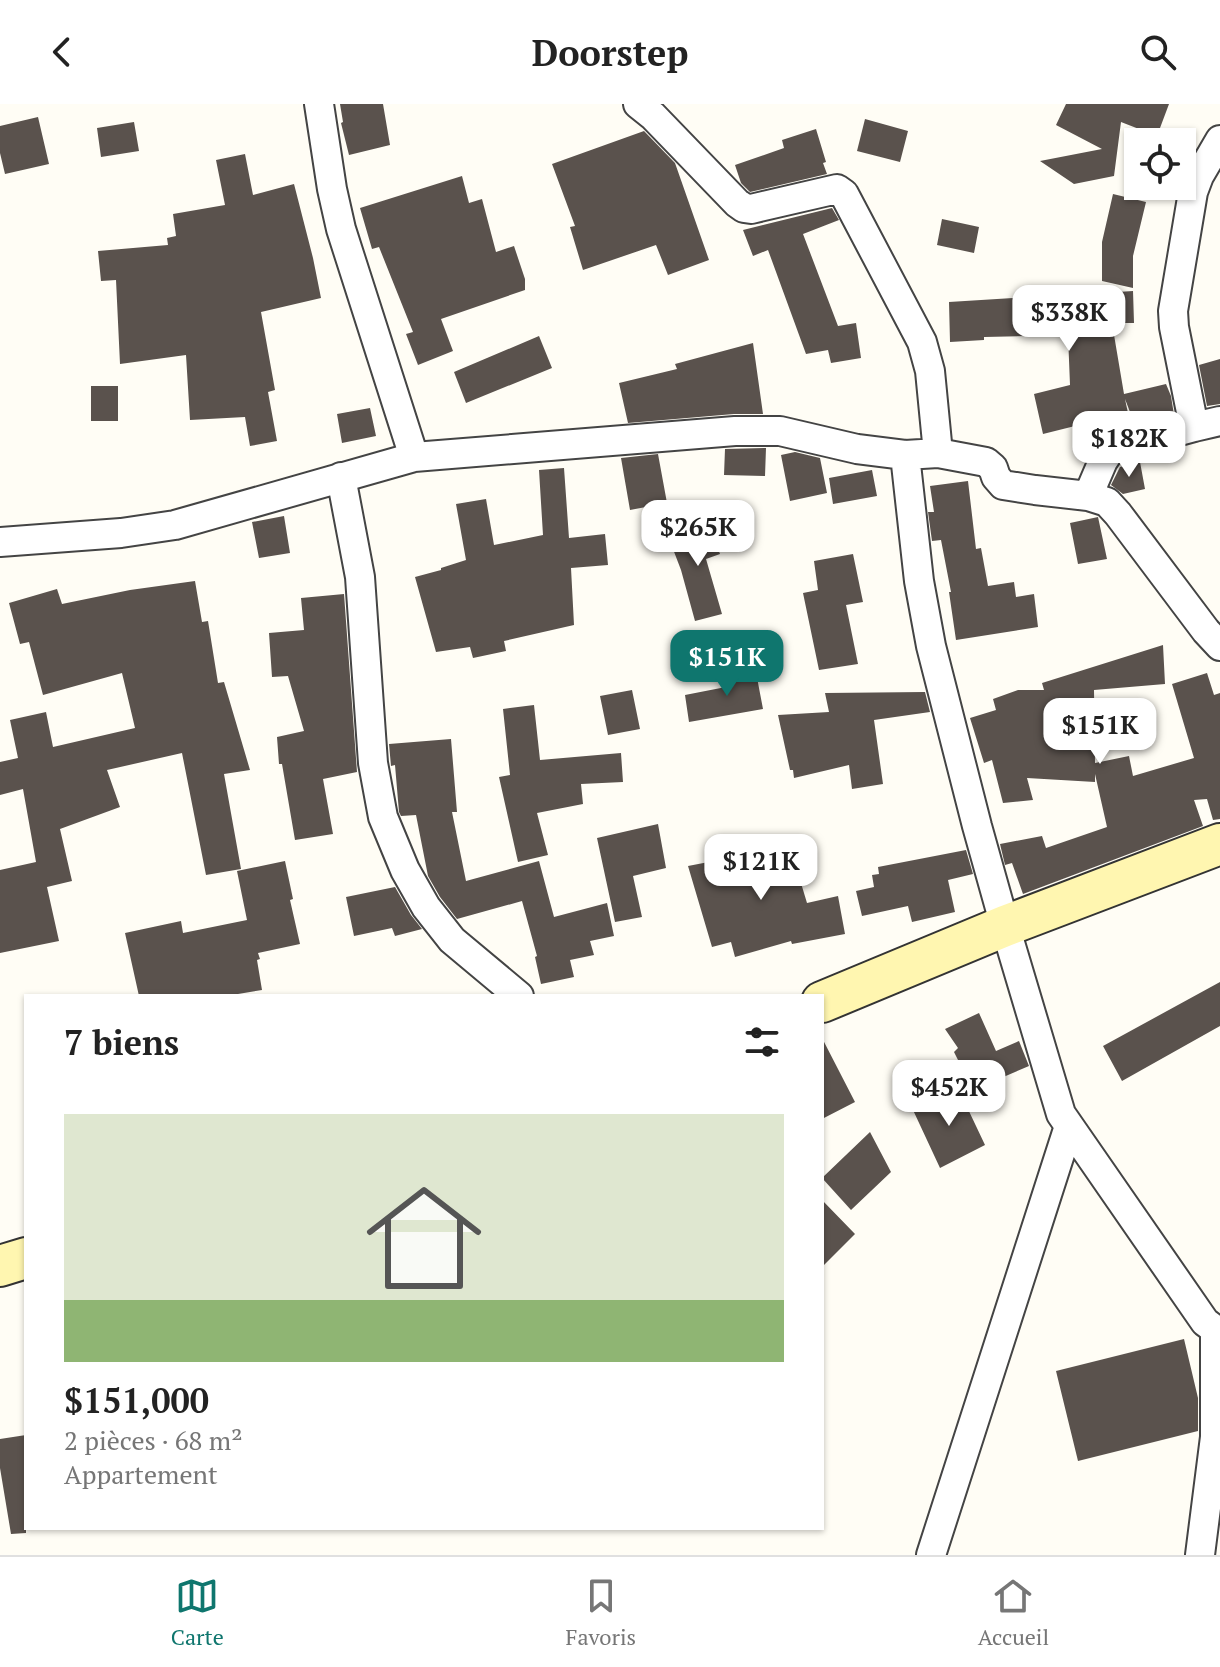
<!DOCTYPE html>
<html lang="fr">
<meta charset="utf-8">
<style>
:root{--surface:#fff;--page:#f6f6f6;--text:#222;--muted:#767676;--line:#e0e0e0;--accent:#0f766e}
body{margin:0;font-family:"PT Serif",serif;background:var(--page);color:var(--text);height:100vh;display:flex;flex-direction:column;font-size:30px;white-space:nowrap}
*{box-sizing:border-box;margin:0}
p{font-size:26px;color:var(--muted)}
.icon{flex:none;width:44px;height:44px;fill:none;stroke:currentColor;stroke-width:2;stroke-linecap:round;stroke-linejoin:round}
.map{position:relative;flex:1;overflow:hidden}
.side{position:absolute;left:24px;top:890px;width:800px;height:536px;display:flex;flex-direction:column;background:var(--surface);border-radius:0px;box-shadow:0 2px 6px #0004}
.side>*{flex:none}
.fabs{position:absolute;left:1124px;top:24px;display:grid;gap:16px}
.fabs a{display:grid;place-items:center;width:72px;height:72px;border-radius:0px;background:var(--surface);box-shadow:0 2px 6px #0004;font-size:40px}
.price{position:absolute;translate:-50% -68px;padding:0 18px;border-radius:16px;background:#fff;color:#222;font-size:26px;line-height:52px;filter:drop-shadow(0 2px 4px #0008)}
.price::after{content:'';position:absolute;left:50%;top:48px;width:24px;height:18px;margin-left:-12px;background:inherit;clip-path:polygon(0 0,100% 0,50% 100%)}
.price.current{background:var(--accent);color:#fff}
ul{padding:0;list-style:none}
li{display:grid;align-content:center;gap:16px;height:424px;padding:0 40px}
li span{display:grid;place-items:center;height:248px;border-radius:0px;color:#555}
li>.icon{margin-inline-start:auto}
span .icon{width:144px;height:144px;fill:#fffc;stroke-width:1}
li b{font-size:34px}
h2{display:flex;justify-content:space-between;align-items:center;height:96px;padding:0 40px;font-size:34px}
header{display:flex;justify-content:space-between;align-items:center;height:104px;padding:0 40px;background:var(--surface);font-size:36px;font-weight:700}
.tab-bar{display:flex;justify-content:space-around;align-items:center;height:112px;border-top:2px solid var(--line);background:var(--surface);font-size:22px;color:var(--muted)}
.tab-bar a{display:grid;justify-items:center;gap:4px}
.tab-bar .current{color:var(--accent)}
.map>svg:first-child{display:block}
.building{fill:#5a524d}
.lines{fill:none;stroke-linecap:round;stroke-linejoin:round}
.minor-casing{stroke:#444;stroke-width:32}
.secondary-casing{stroke:#333;stroke-width:44}
.minor{stroke:#fff;stroke-width:28}
.secondary{stroke:#fff6b0;stroke-width:40}
</style>
<header><svg class="icon" aria-label="back" viewBox="0 0 24 24"><path d="M15 5l-7 7 7 7"/></svg>Doorstep<svg class="icon" aria-label="search" viewBox="0 0 24 24"><circle cx="10" cy="10" r="6"/><path d="M15 15l6 6"/></svg></header>
<div class="map">
<svg width="1220" height="1451" viewBox="0 0 1220 1451">
<rect width="100%" height="100%" fill="#fffdf5"/>
<path class="building" d="M 340,0 L 383,0 L 390,41 L 349,51 L 341,19 L 343,18 Z
M 1066,0 L 1169,0 L 1157,32 L 1121,18 L 1114,72 L 1074,80 L 1040,57 L 1102,45 L 1056,21 Z
M 38,13 L 49,60 L 5,70 L 0,49 L 0,22 Z
M 865,15 L 908,27 L 900,58 L 857,47 Z
M 134,18 L 139,47 L 101,53 L 97,24 Z
M 816,25 L 826,58 L 823,59 L 827,70 L 750,88 L 741,79 L 735,61 L 784,44 L 782,36 Z
M 644,27 L 675,59 L 709,156 L 668,171 L 656,141 L 583,166 L 570,123 L 575,122 L 552,60 Z
M 245,50 L 253,91 L 294,80 L 313,154 L 321,194 L 261,208 L 275,286 L 268,288 L 277,337 L 250,342 L 245,313 L 190,316 L 186,251 L 120,260 L 116,176 L 101,177 L 98,147 L 168,141 L 167,134 L 176,132 L 173,110 L 225,101 L 216,56 Z
M 462,72 L 469,99 L 482,95 L 496,148 L 514,142 L 525,175 L 525,186 L 441,215 L 453,247 L 418,261 L 406,230 L 413,228 L 379,143 L 372,145 L 360,104 Z
M 1113,90 L 1146,98 L 1133,152 L 1133,184 L 1102,177 L 1102,138 Z
M 832,104 L 839,116 L 803,130 L 838,222 L 856,219 L 861,254 L 831,259 L 828,246 L 806,250 L 768,146 L 753,152 L 743,126 Z
M 942,115 L 979,123 L 974,149 L 937,141 Z
M 1133,187 L 1134,219 L 1112,219 L 1124,290 L 1166,280 L 1171,292 L 1174,311 L 1135,321 L 1125,295 L 1128,309 L 1074,318 L 1075,322 L 1043,330 L 1034,290 L 1070,281 L 1068,231 L 984,233 L 984,236 L 950,238 L 949,198 L 1013,194 L 1102,192 L 1102,189 Z
M 539,232 L 552,264 L 466,299 L 454,268 Z
M 753,239 L 763,310 L 734,310 L 628,319 L 619,279 L 677,265 L 675,260 Z
M 1220,255 L 1220,300 L 1207,302 L 1199,261 Z
M 91,282 L 118,282 L 118,317 L 91,317 Z
M 370,304 L 376,332 L 342,339 L 337,310 Z
M 766,344 L 765,372 L 724,371 L 725,345 Z
M 795,348 L 820,354 L 827,389 L 790,397 L 781,351 Z
M 658,350 L 667,399 L 630,406 L 621,354 Z
M 1140,358 L 1145,385 L 1123,390 L 1111,381 L 1120,363 Z
M 564,364 L 569,434 L 605,430 L 608,461 L 571,464 L 574,521 L 504,537 L 506,547 L 473,554 L 470,543 L 436,548 L 415,473 L 441,466 L 441,464 L 466,456 L 456,400 L 486,395 L 494,441 L 543,431 L 539,366 Z
M 872,366 L 877,392 L 833,400 L 829,374 Z
M 968,377 L 976,445 L 981,444 L 988,482 L 1014,478 L 1016,493 L 1034,490 L 1038,523 L 956,536 L 949,488 L 951,488 L 941,436 L 932,437 L 928,408 L 934,408 L 930,382 Z
M 284,412 L 290,449 L 259,454 L 252,418 Z
M 1098,413 L 1107,455 L 1078,460 L 1070,419 Z
M 708,417 L 720,450 L 706,455 L 722,510 L 695,517 L 681,466 L 668,432 Z
M 853,450 L 863,498 L 846,501 L 858,560 L 819,566 L 803,489 L 818,486 L 814,457 Z
M 195,477 L 202,518 L 208,517 L 218,579 L 224,578 L 250,666 L 224,670 L 241,765 L 206,771 L 182,649 L 107,666 L 120,703 L 60,725 L 72,777 L 47,783 L 59,837 L 0,849 L 0,766 L 36,758 L 23,685 L 0,691 L 0,658 L 18,654 L 10,616 L 46,608 L 53,643 L 135,624 L 122,569 L 43,591 L 29,538 L 20,540 L 9,499 L 57,485 L 62,500 L 130,486 Z
M 344,490 L 357,668 L 323,675 L 333,730 L 295,736 L 282,660 L 279,660 L 277,633 L 304,627 L 288,572 L 272,573 L 269,529 L 304,526 L 301,494 Z
M 1163,541 L 1165,580 L 1094,586 L 1095,659 L 1129,652 L 1133,672 L 1194,654 L 1172,580 L 1207,569 L 1214,591 L 1220,589 L 1220,715 L 1213,716 L 1207,695 L 1194,696 L 1203,722 L 1023,790 L 1012,759 L 1005,761 L 1000,740 L 1042,732 L 1046,744 L 1107,723 L 1095,670 L 1095,678 L 1027,674 L 1033,696 L 1003,699 L 992,656 L 984,659 L 970,614 L 996,606 L 993,595 L 1018,586 L 1044,586 L 1042,579 Z
M 755,563 L 763,605 L 689,618 L 685,591 L 731,582 L 728,568 Z
M 632,586 L 640,625 L 608,631 L 600,592 Z
M 925,588 L 930,608 L 874,616 L 883,680 L 852,685 L 849,661 L 794,674 L 793,666 L 790,666 L 778,611 L 829,608 L 825,589 Z
M 534,601 L 540,656 L 621,649 L 623,678 L 581,680 L 583,700 L 537,709 L 548,751 L 518,758 L 499,673 L 510,671 L 503,605 Z
M 451,635 L 457,708 L 452,708 L 466,777 L 539,757 L 554,813 L 607,799 L 614,832 L 590,837 L 594,851 L 570,856 L 574,873 L 541,880 L 535,853 L 537,852 L 522,797 L 457,815 L 440,793 L 428,772 L 416,711 L 401,712 L 399,708 L 395,661 L 391,662 L 389,640 Z
M 658,720 L 666,764 L 633,772 L 642,813 L 615,818 L 597,734 Z
M 788,736 L 807,799 L 838,792 L 845,830 L 792,840 L 791,837 L 735,853 L 731,838 L 712,843 L 688,762 L 719,756 Z
M 966,746 L 973,770 L 948,776 L 955,808 L 912,818 L 908,802 L 862,812 L 856,787 L 874,783 L 872,771 L 879,770 L 878,763 Z
M 285,757 L 293,795 L 290,796 L 300,840 L 258,849 L 260,855 L 257,856 L 262,886 L 226,892 L 139,892 L 125,829 L 181,817 L 183,829 L 247,816 L 237,767 Z
M 395,783 L 411,811 L 422,825 L 395,832 L 392,824 L 354,832 L 346,793 Z
M 1220,878 L 1220,922 L 1122,977 L 1103,942 Z
M 979,909 L 996,947 L 1019,937 L 1029,962 L 973,986 L 954,948 L 958,944 L 945,925 Z
M 822,934 L 855,998 L 822,1015 Z
M 958,984 L 985,1041 L 940,1064 L 913,1006 Z
M 870,1028 L 891,1068 L 851,1106 L 822,1074 Z
M 822,1096 L 855,1130 L 822,1163 Z
M 1184,1235 L 1198,1294 L 1198,1327 L 1078,1357 L 1056,1267 Z
M 26,1331 L 26,1429 L 11,1430 L 0,1364 L 0,1335 Z"/>
<g class="lines">
<g class="minor-casing">
<path id="minor" d="M 319,0 L 332,85 L 341,125 L 414,353
M 638,0 L 653,12 L 737,99 L 744,104 L 751,105 L 837,85 L 844,90 L 922,238 L 930,267 L 938,349
M 1194,323 L 1220,317
M 905,351 L 919,477 L 931,542 L 977,722 L 1005,822 L 1061,1010 L 1205,1218 L 1220,1229
M 341,373 L 360,473 L 373,659 L 383,713 L 405,766 L 426,803 L 452,836 L 519,892
M 1088,392 L 1103,357 L 1109,348 L 1117,344 L 1194,323 L 1174,223 L 1173,207 L 1193,88 L 1199,72 L 1220,36
M 0,438 L 121,429 L 175,421 L 414,353 L 735,327 L 780,327 L 857,345 L 905,351 L 938,349 L 986,358 L 993,364 L 996,373 L 1003,381 L 1035,386 L 1088,392 L 1107,398 L 1118,410 L 1206,527 L 1220,542
M 931,1451 L 1069,1022
M 1200,1451 L 1215,1333 L 1215,1226"/>
</g>
<g class="secondary-casing">
<path id="secondary" d="M 822,898 L 1005,822 L 1220,740
M 0,1162 L 26,1154"/>
</g>
<use href="#minor" class="minor"/>
<use href="#secondary" class="secondary"/>
</g>
</svg>
<div class="fabs">
<a><svg class="icon" aria-label="locate" viewBox="0 0 24 24"><circle cx="12" cy="12" r="6"/><path d="M12 2v4M12 18v4M2 12h4M18 12h4"/></svg></a>
</div>
<b class="price" style="left:1069px;top:249px">$338K</b>
<b class="price" style="left:1129px;top:375px">$182K</b>
<b class="price" style="left:698px;top:464px">$265K</b>
<b class="price current" style="left:727px;top:594px">$151K</b>
<b class="price" style="left:1100px;top:662px">$151K</b>
<b class="price" style="left:761px;top:798px">$121K</b>
<b class="price" style="left:949px;top:1024px">$452K</b>
<section class="side">
<h2>7 biens<svg class="icon" aria-label="filters" viewBox="0 0 24 24"><path d="M4 7h16M4 17h16"/><circle cx="9" cy="7" r="2"/><circle cx="15" cy="17" r="2"/></svg></h2>
<ul>
<li><span style="background:linear-gradient(#dfe7d0 75%,#8fb573 0)"><svg class="icon" aria-label="home" viewBox="0 0 24 24"><path d="M3 11l9-7 9 7M6 9v11h12V9"/></svg></span><div><b>$151,000</b><p>2 pièces · 68 m²</p><p>Appartement</p></div></li>
</ul>
</section>
</div>
<nav class="tab-bar">
<a class="current"><svg class="icon" aria-label="map" viewBox="0 0 24 24"><path d="M3 6l6-2 6 2 6-2v14l-6 2-6-2-6 2zM9 4v14M15 6v14"/></svg>Carte</a>
<a><svg class="icon" aria-label="saved" viewBox="0 0 24 24"><path d="M7 4h10v16l-5-4-5 4z"/></svg>Favoris</a>
<a><svg class="icon" aria-label="home" viewBox="0 0 24 24"><path d="M3 11l9-7 9 7M6 9v11h12V9"/></svg>Accueil</a>
</nav>
